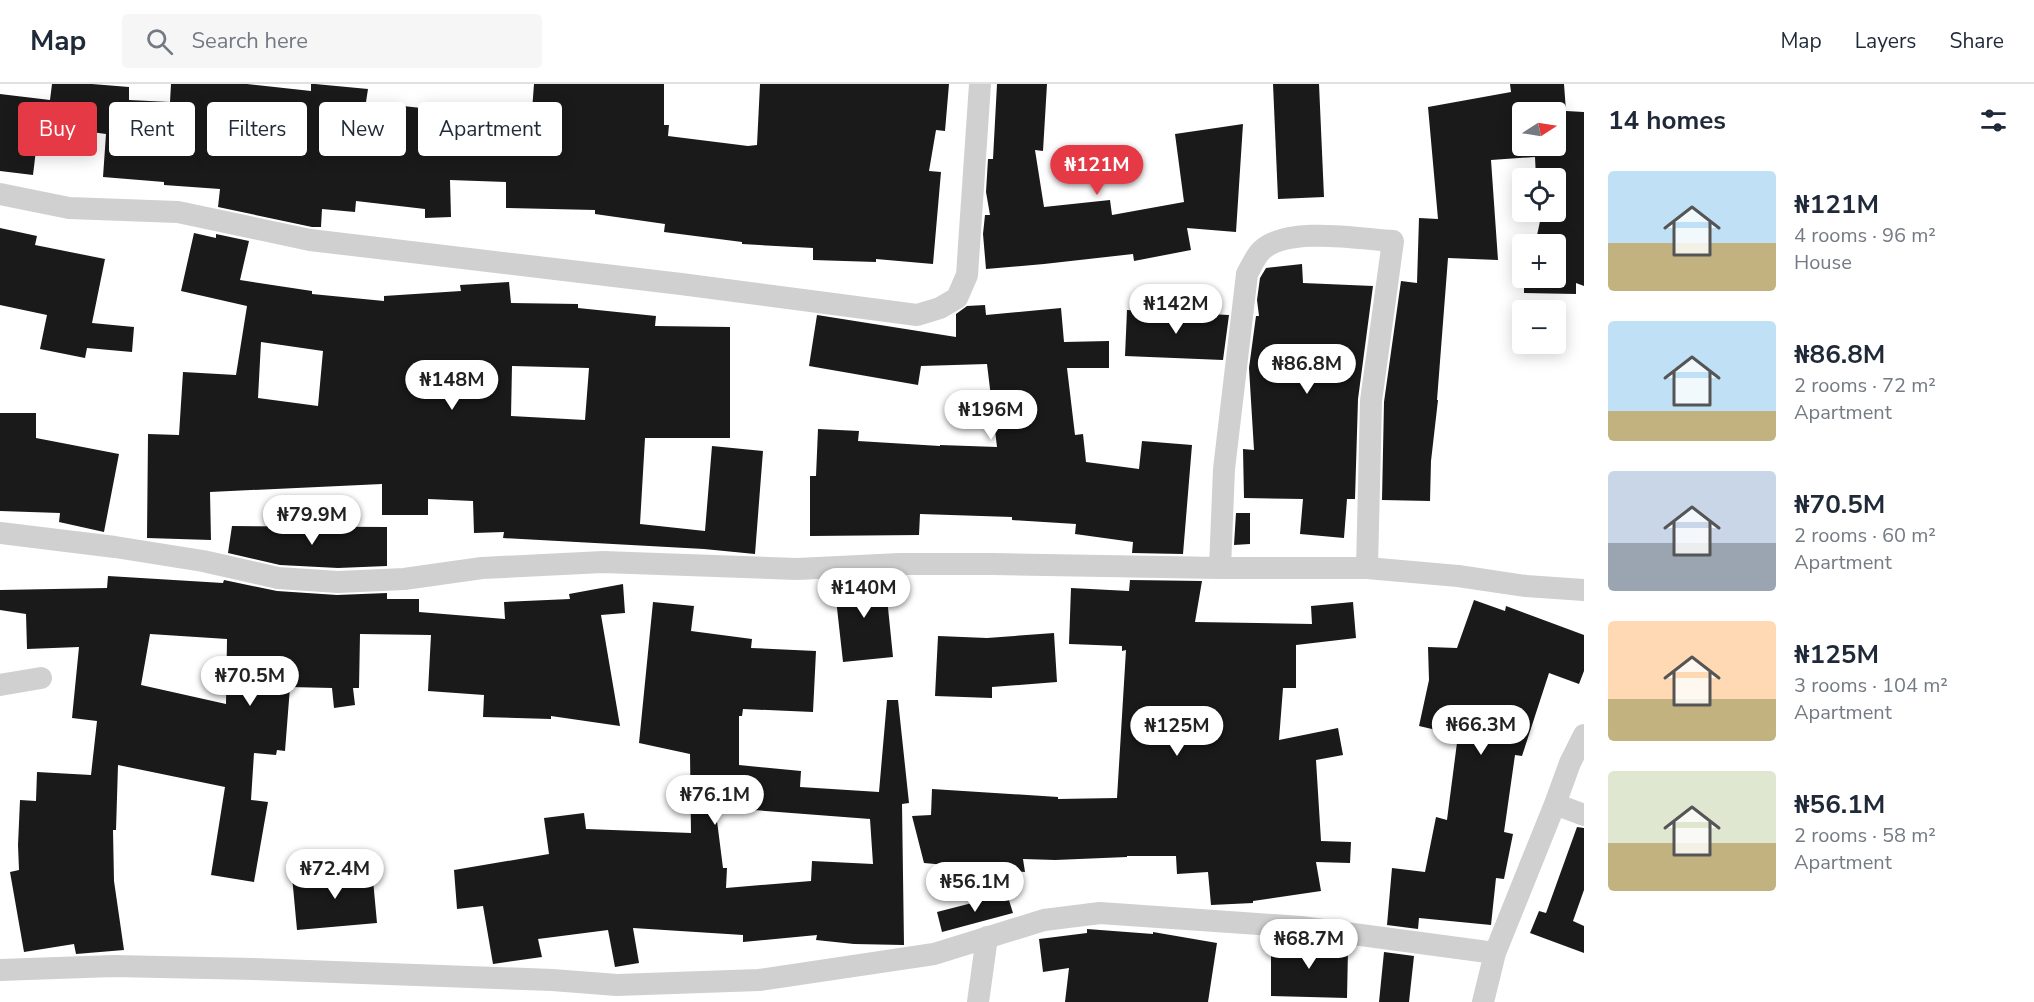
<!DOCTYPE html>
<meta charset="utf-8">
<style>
:root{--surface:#fff;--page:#f6f6f7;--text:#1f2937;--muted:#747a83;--line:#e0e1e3;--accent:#e63946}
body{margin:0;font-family:"Nunito Sans",sans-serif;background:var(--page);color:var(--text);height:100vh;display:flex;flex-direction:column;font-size:22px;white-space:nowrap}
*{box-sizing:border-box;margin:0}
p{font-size:20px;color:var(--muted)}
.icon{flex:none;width:33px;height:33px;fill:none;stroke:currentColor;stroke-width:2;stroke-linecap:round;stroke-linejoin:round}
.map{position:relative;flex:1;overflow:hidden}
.drawer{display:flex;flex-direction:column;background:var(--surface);width:450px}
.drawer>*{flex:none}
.top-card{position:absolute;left:18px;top:18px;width:570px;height:54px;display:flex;gap:12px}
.needle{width:39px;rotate:78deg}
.buttons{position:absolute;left:1512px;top:18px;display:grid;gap:12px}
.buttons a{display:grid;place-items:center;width:54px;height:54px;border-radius:6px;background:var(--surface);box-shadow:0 3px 15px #0003;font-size:30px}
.price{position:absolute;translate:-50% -51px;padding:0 14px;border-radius:21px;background:#fff;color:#222;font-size:20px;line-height:39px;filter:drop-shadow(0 2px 3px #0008)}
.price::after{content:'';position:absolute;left:50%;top:36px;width:18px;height:14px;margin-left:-9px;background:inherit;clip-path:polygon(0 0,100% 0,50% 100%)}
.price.active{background:var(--accent);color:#fff}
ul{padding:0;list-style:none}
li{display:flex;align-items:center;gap:18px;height:150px;padding:0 24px}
li span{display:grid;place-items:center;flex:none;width:168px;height:120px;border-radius:6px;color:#555}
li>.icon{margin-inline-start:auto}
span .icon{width:72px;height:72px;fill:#fffc;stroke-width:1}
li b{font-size:26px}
h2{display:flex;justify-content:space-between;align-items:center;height:72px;padding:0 24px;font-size:26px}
.chip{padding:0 21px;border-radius:6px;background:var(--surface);box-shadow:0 3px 15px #0003;font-size:21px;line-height:54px}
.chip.active{background:var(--accent);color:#fff}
header{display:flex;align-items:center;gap:36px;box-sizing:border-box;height:84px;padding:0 30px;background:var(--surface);border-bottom:2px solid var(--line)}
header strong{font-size:28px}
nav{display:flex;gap:33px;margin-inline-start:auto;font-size:21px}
.search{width:420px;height:54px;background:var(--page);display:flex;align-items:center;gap:15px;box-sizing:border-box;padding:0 21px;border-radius:6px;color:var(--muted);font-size:22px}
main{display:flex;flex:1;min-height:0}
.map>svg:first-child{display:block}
.building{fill:#1a1a1a;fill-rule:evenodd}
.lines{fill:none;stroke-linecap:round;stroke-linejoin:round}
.minor{stroke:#d0d0d0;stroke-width:22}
</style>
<header>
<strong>Map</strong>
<div class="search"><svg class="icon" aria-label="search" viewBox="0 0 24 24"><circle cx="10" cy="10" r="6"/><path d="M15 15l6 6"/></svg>Search here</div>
<nav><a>Map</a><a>Layers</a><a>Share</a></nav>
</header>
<main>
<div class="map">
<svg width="1584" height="918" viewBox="0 0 1584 918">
<rect width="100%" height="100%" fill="#fff"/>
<path class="building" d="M 52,0 L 92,0 L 129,3 L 129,16 L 170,18 L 171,0 L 247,0 L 311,7 L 311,0 L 315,0 L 368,5 L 366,18 L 449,27 L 490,29 L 489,66 L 529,67 L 534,0 L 664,0 L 664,41 L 669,41 L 668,52 L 748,62 L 757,61 L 760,0 L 949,0 L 945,47 L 936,46 L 929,87 L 941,88 L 933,180 L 876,175 L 876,178 L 813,176 L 813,164 L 742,160 L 742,158 L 664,148 L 665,140 L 595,130 L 595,126 L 506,124 L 506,98 L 450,96 L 451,133 L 425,134 L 425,125 L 356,117 L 355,128 L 322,125 L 321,143 L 312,143 L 218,123 L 220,105 L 164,101 L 164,98 L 103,93 L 106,50 L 39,41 L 33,91 L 0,87 L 0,10 L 50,16 Z
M 997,0 L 1047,0 L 1043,67 L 1035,66 L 1044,123 L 1110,116 L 1112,131 L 1184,118 L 1175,50 L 1243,40 L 1236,148 L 1187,144 L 1191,166 L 1134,177 L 1133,170 L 1044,180 L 986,185 L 983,150 L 985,131 L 990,131 L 986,108 L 988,75 L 993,75 Z
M 1273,0 L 1319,0 L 1324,113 L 1278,115 Z
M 1510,0 L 1564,0 L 1566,27 L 1584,28 L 1584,202 L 1576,199 L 1576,210 L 1524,209 L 1524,194 L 1556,194 L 1556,160 L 1525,160 L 1525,156 L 1536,156 L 1542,128 L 1556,128 L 1556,94 L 1536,94 L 1535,73 L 1491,76 L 1498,176 L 1448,174 L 1437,316 L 1438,316 L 1431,377 L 1430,417 L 1382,416 L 1384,318 L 1401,197 L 1417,199 L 1419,134 L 1438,135 L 1428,23 L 1511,8 ZM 1522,28 L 1556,28 L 1556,62 L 1522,62 Z
M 0,144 L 37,152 L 35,161 L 105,175 L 92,239 L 134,243 L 132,268 L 87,264 L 85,274 L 40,265 L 47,231 L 0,221 Z
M 194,149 L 216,154 L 216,150 L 249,157 L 240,196 L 312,207 L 312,210 L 384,217 L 384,212 L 461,207 L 460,201 L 509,198 L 511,219 L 578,220 L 578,224 L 656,232 L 655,242 L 730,243 L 730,354 L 645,354 L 640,440 L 705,447 L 712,362 L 763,367 L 755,470 L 704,465 L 503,454 L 504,448 L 474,449 L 473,417 L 428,415 L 428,431 L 382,431 L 382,400 L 210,408 L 211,456 L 147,454 L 148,350 L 179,351 L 183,288 L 236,291 L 247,222 L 181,207 ZM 261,258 L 323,267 L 318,322 L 258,314 ZM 512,282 L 589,284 L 585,336 L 511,332 Z
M 1302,180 L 1303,199 L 1373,202 L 1358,315 L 1355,415 L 1347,415 L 1344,454 L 1300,450 L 1303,415 L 1244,414 L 1243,365 L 1254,366 L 1249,284 L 1256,232 L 1259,232 L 1257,216 L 1260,194 L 1266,184 Z
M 985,221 L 986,231 L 1061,224 L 1064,258 L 1109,257 L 1109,284 L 1067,284 L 1075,351 L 1083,350 L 1086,378 L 1139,385 L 1142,357 L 1192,361 L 1183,470 L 1132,469 L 1133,458 L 1075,450 L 1076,440 L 1012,436 L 1012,433 L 920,430 L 919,451 L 810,452 L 810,392 L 816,392 L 818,345 L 859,347 L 858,357 L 940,362 L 940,361 L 997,363 L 987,280 L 921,282 L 918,301 L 809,282 L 817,231 L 956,253 L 956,230 L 967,222 Z
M 1127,226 L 1229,231 L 1223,276 L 1125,272 Z
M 0,329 L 36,329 L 36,354 L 119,370 L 104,448 L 59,438 L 60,429 L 0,427 Z
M 1236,429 L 1250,429 L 1250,460 L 1234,461 Z
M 232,442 L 387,443 L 387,482 L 338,484 L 280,481 L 228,469 Z
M 108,492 L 223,499 L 224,496 L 277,507 L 337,511 L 387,509 L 387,515 L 419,515 L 419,528 L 505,535 L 504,518 L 570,515 L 569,510 L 623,500 L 625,529 L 601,531 L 620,642 L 551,632 L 551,635 L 483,633 L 484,611 L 428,607 L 431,551 L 360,550 L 359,604 L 353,604 L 355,621 L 334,624 L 332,604 L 290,603 L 285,667 L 277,666 L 276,671 L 254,669 L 251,716 L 268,718 L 254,798 L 211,791 L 225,703 L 118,681 L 116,746 L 113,746 L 114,797 L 124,866 L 76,870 L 74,860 L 24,868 L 10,788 L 19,786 L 18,761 L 20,716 L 36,717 L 37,688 L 91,691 L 97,637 L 72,634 L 79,563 L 27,565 L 26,530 L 0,526 L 0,506 L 107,504 ZM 150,550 L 227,555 L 226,620 L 141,601 Z
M 885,494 L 893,573 L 843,578 L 834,497 Z
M 1130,496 L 1202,497 L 1195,538 L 1312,540 L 1311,522 L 1353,518 L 1356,554 L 1296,561 L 1296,604 L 1283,604 L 1279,656 L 1338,644 L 1343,671 L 1316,676 L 1321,757 L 1351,758 L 1350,779 L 1316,778 L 1321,807 L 1253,817 L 1253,819 L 1211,821 L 1208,788 L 1177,790 L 1176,772 L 1127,772 L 1127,773 L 1055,776 L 1023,775 L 1025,788 L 924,779 L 912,732 L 931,731 L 932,705 L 1058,713 L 1058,715 L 1117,714 L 1126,566 L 1122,567 L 1122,562 L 1069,560 L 1071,504 L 1129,507 Z
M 1474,516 L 1505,527 L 1506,522 L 1584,551 L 1584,587 L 1579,600 L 1549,589 L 1522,672 L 1515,671 L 1504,748 L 1513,750 L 1504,795 L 1496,794 L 1491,841 L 1419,834 L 1418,845 L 1387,841 L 1392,784 L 1425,788 L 1436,733 L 1447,736 L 1458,651 L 1419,642 L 1429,596 L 1428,563 L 1457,564 Z
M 653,518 L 694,522 L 691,547 L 752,555 L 751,564 L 816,567 L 813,628 L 743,625 L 742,632 L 739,632 L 739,681 L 801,687 L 800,703 L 879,708 L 887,616 L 898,616 L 909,719 L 902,720 L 904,861 L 854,860 L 816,856 L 817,851 L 743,858 L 743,851 L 633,844 L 639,879 L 615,883 L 608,846 L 538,855 L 542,873 L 493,880 L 483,822 L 457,825 L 454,786 L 549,770 L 544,734 L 584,729 L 586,745 L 691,749 L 690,670 L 639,659 ZM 740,725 L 870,735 L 873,780 L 812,777 L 811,797 L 726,804 L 727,784 L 723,784 L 716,729 L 740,729 Z
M 1054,549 L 1057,598 L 992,603 L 992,614 L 935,612 L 938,552 L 987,554 Z
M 1577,743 L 1584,744 L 1584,806 L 1573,837 L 1584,842 L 1584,869 L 1530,849 L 1539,827 L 1546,829 Z
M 372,785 L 377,839 L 297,846 L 292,792 Z
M 1007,810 L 1013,829 L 942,848 L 937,828 Z
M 1087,845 L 1153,850 L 1153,848 L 1217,859 L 1208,918 L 1065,918 L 1069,884 L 1043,888 L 1039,855 L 1087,849 Z
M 1271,859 L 1321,859 L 1348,865 L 1347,914 L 1271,912 Z
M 1384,868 L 1414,872 L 1409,918 L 1379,918 Z"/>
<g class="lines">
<path class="minor" d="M 0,110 L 69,124 L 178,128 L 310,156 L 681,200 L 917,231 L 940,224 L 957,214 L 967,191 L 980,0
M 0,449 L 115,463 L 203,477 L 278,494 L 338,498 L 404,495 L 482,484 L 603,478 L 797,485 L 900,480 L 993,480 L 1220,484 L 1367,484 L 1458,492 L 1526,502 L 1584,506
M 1220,484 L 1224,385 L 1247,190 C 1251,183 1256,171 1262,166 C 1288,142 1360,155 1393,157 L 1371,317 L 1367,484
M 0,601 L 41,594
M 1555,720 L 1584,731
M 0,886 L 114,882 L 254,885 L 552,896 L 617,901 L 759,896 L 934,870 L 1044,836 L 1100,829 L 1301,843 L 1495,869
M 978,918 L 987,853
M 1483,918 L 1495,869 L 1555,720 L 1570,679 L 1584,651"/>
</g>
</svg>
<div class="buttons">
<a><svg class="needle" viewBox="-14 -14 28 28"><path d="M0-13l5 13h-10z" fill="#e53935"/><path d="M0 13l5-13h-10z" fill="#747a83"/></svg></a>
<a><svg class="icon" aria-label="locate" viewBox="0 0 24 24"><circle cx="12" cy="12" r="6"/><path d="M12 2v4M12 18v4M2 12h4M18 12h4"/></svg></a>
<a>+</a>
<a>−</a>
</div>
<b class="price active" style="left:1097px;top:112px">₦121M</b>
<b class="price" style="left:1176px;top:251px">₦142M</b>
<b class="price" style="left:1307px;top:311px">₦86.8M</b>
<b class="price" style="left:452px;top:327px">₦148M</b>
<b class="price" style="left:991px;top:357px">₦196M</b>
<b class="price" style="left:312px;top:462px">₦79.9M</b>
<b class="price" style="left:864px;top:535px">₦140M</b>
<b class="price" style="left:250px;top:623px">₦70.5M</b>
<b class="price" style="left:1481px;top:672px">₦66.3M</b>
<b class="price" style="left:1177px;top:673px">₦125M</b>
<b class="price" style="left:715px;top:742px">₦76.1M</b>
<b class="price" style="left:335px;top:816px">₦72.4M</b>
<b class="price" style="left:975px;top:829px">₦56.1M</b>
<b class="price" style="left:1309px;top:886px">₦68.7M</b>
<div class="top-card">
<a class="chip active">Buy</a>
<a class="chip">Rent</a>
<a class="chip">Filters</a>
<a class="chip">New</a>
<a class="chip">Apartment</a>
</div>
</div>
<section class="drawer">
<h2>14 homes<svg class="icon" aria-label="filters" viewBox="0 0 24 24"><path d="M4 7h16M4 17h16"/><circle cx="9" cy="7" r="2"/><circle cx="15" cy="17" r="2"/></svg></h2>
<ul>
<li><span style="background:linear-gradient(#bfe0f5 60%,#c2b280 0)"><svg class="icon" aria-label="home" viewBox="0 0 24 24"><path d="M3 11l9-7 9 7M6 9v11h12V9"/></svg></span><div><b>₦121M</b><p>4 rooms · 96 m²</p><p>House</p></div></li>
<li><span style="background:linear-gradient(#bfe0f5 75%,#c2b280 0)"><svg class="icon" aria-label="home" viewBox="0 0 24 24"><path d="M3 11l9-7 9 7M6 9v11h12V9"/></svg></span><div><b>₦86.8M</b><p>2 rooms · 72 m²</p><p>Apartment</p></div></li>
<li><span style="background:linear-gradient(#c9d6e8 60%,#9aa5b1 0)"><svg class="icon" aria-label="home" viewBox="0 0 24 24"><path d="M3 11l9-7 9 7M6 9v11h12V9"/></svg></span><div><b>₦70.5M</b><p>2 rooms · 60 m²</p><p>Apartment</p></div></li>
<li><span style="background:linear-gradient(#ffd9b3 65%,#c2b280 0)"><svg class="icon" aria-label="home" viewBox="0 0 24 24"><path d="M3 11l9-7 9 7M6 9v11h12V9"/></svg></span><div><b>₦125M</b><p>3 rooms · 104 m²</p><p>Apartment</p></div></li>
<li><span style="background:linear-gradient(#dfe7d0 60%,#c2b280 0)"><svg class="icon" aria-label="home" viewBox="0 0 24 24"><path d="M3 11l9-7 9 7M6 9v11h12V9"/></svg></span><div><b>₦56.1M</b><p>2 rooms · 58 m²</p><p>Apartment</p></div></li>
</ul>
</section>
</main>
